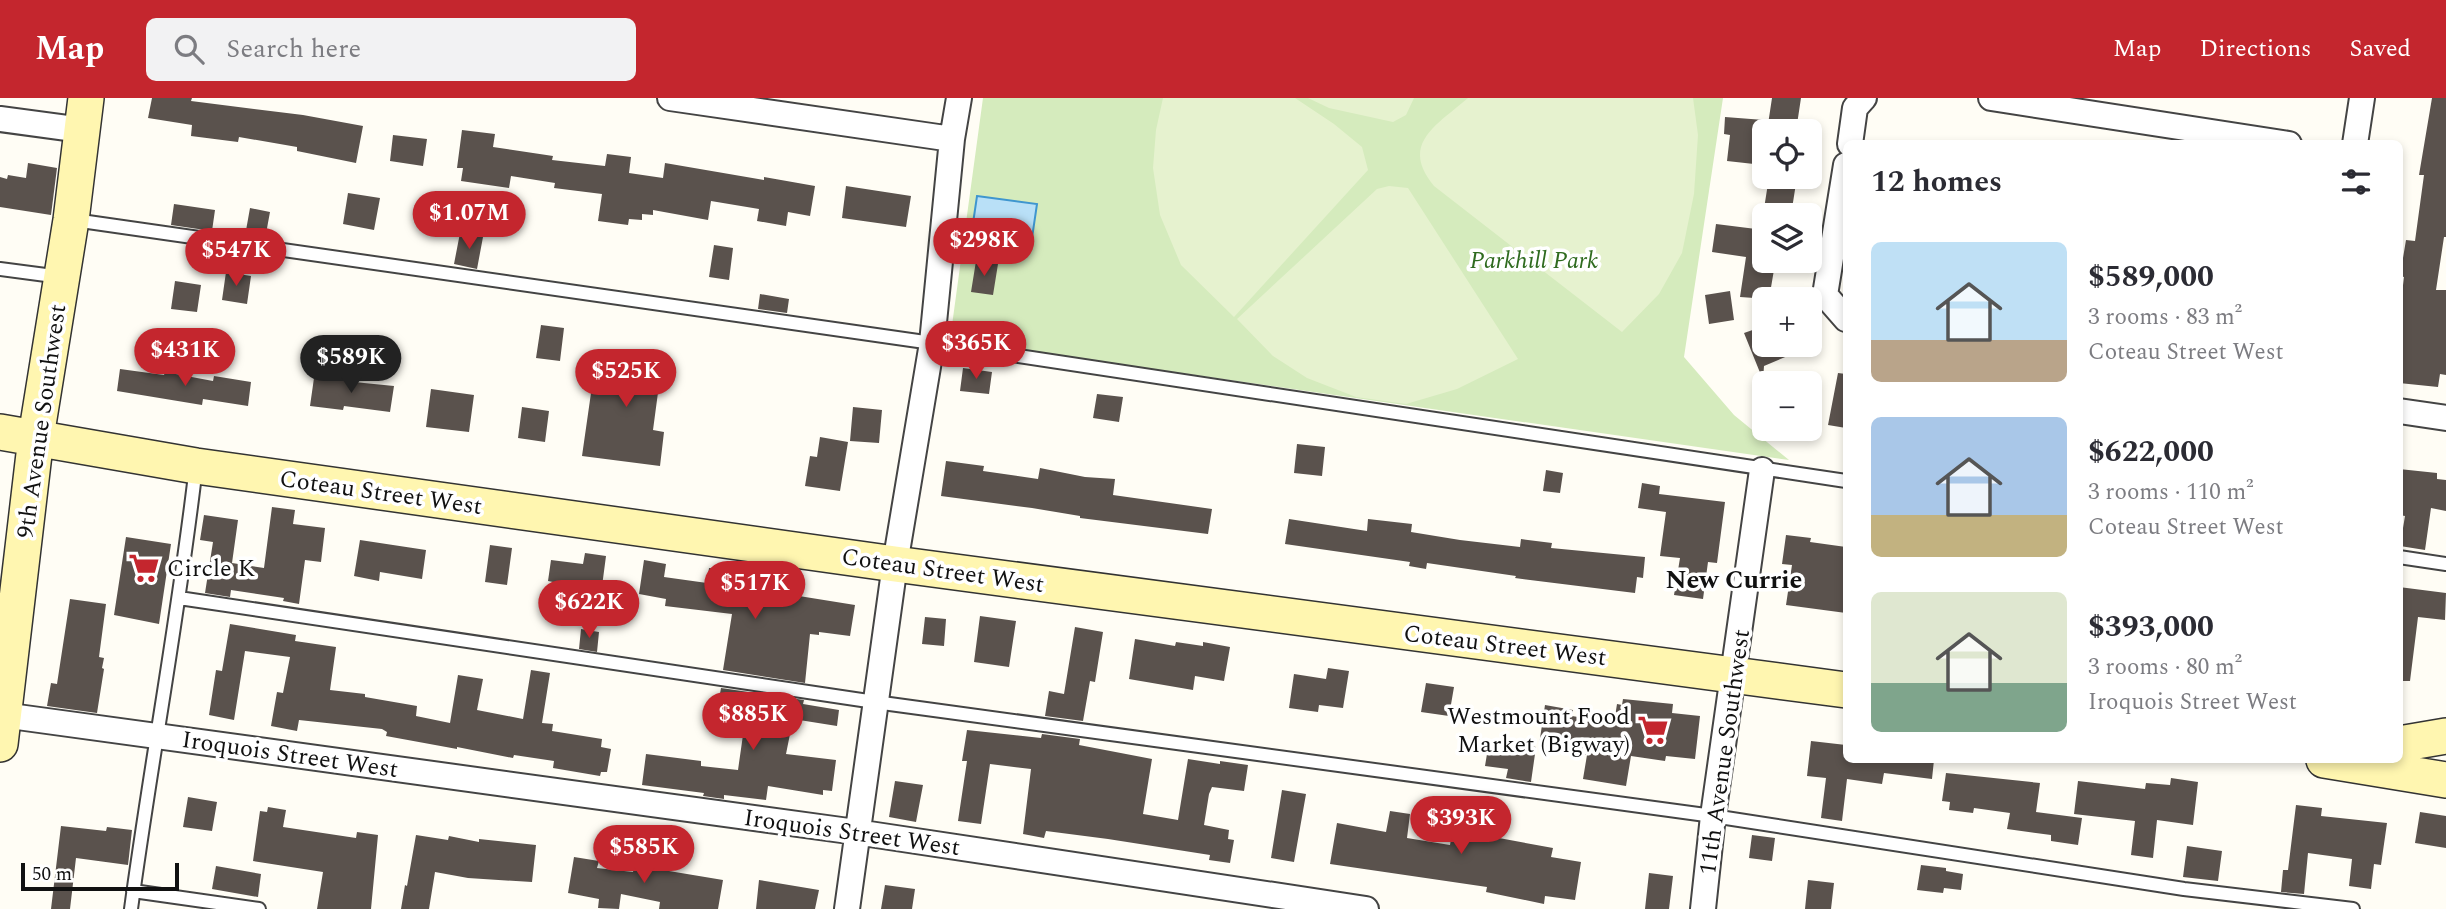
<!DOCTYPE html>
<meta charset="utf-8">
<style>
:root{--surface:#fff;--page:#f2f2f3;--text:#2b2b33;--muted:#7c7c81;--accent:#c4262e}
body{margin:0;font-family:Spectral,serif;background:var(--page);color:var(--text);height:100vh;display:flex;flex-direction:column;font-size:26px;white-space:nowrap}
*{box-sizing:border-box;margin:0}
p{font-size:23px;color:var(--muted)}
.icon{flex:none;width:38px;height:38px;fill:none;stroke:currentColor;stroke-width:2;stroke-linecap:round;stroke-linejoin:round}
.map{position:relative;flex:1;overflow:hidden}
.panel{position:absolute;left:1843px;top:42px;width:560px;height:623px;display:flex;flex-direction:column;background:var(--surface);border-radius:10px;box-shadow:0 4px 10px #0003}
.panel>*{flex:none}
.tools{position:absolute;left:1752px;top:21px;display:grid;gap:14px}
.tools a{display:grid;place-items:center;width:70px;height:70px;border-radius:10px;background:var(--surface);box-shadow:0 4px 10px #0003;font-size:35px}
.scale{position:absolute;left:21px;bottom:18px;width:158px;box-sizing:border-box;padding-left:7px;border:4px solid #111;border-top:0;font-size:19px;line-height:24px;white-space:nowrap;color:#111;-webkit-text-stroke:5px #fff;paint-order:stroke}
.price{position:absolute;translate:-50% -60px;padding:0 16px;border-radius:24px;background:var(--accent);color:#fff;font-size:23px;line-height:46px;filter:drop-shadow(0 2px 4px #0008)}
.price::after{content:'';position:absolute;left:50%;top:42px;width:21px;height:16px;margin-left:-10px;background:inherit;clip-path:polygon(0 0,100% 0,50% 100%)}
.price.selected{background:#222;color:#fff}
ul{padding:0;list-style:none}
li{display:flex;align-items:center;gap:21px;height:175px;padding:0 28px}
li span{display:grid;place-items:center;flex:none;width:196px;height:140px;border-radius:10px;color:#555}
li>.icon{margin-inline-start:auto}
span .icon{width:84px;height:84px;fill:#fffc;stroke-width:1}
li b{font-size:30px}
h2{display:flex;justify-content:space-between;align-items:center;height:84px;padding:0 28px;font-size:30px}
header{display:flex;align-items:center;gap:42px;box-sizing:border-box;height:98px;padding:0 35px;background:var(--accent);color:#fff}
header strong{font-size:33px}
nav{display:flex;gap:38px;margin-inline-start:auto;font-size:24px}
.search{width:490px;height:63px;background:var(--page);display:flex;align-items:center;gap:18px;box-sizing:border-box;padding:0 24px;border-radius:10px;color:var(--muted);font-size:26px}
.map>svg:first-child{display:block}
.green{fill:#d5ebbd}
.pitch{fill:#e6f2cf}
.water{fill:#b9e0f7;stroke:#3f96cf;stroke-width:2}
.building{fill:#5a524d}
.lines{fill:none;stroke-linecap:round;stroke-linejoin:round}
.lane-casing{stroke:#444;stroke-width:16}
.street-casing{stroke:#444;stroke-width:28}
.secondary-casing{stroke:#333;stroke-width:38}
.lane{stroke:#fff;stroke-width:12}
.street{stroke:#fff;stroke-width:24}
.secondary{stroke:#fff6b0;stroke-width:35}
.labels{text-anchor:middle;stroke-width:7;stroke-linejoin:round;paint-order:stroke}
.park-label{font-size:24px;font-style:italic;fill:#2f6b1f;stroke:#fff}
.street-label{font-size:24px;fill:#111;stroke:#fff}
.poi-label{font-size:24px;fill:#111;stroke:#fff;text-anchor:start}
.neighbourhood-label{font-size:26px;font-weight:bold;fill:#111;stroke:#fff}
</style>
<header>
<strong>Map</strong>
<div class="search"><svg class="icon" aria-label="search" viewBox="0 0 24 24"><circle cx="10" cy="10" r="6"/><path d="M15 15l6 6"/></svg>Search here</div>
<nav><a>Map</a><a>Directions</a><a>Saved</a></nav>
</header>
<div class="map">
<svg width="2446" height="811" viewBox="0 0 2446 811">
<rect width="100%" height="100%" fill="#fffdf5"/>
<path class="green" d="M 983,0 L 1723,0 L 1684,259 L 1734,317 L 1789,362 L 950,242 Z"/>
<path class="pitch" d="M 1163,0 L 1295,0 L 1334,26 L 1362,49 L 1368,72 L 1234,219 L 1181,167 L 1160,117 L 1153,70 L 1156,32 Z
M 1308,0 L 1414,0 L 1406,17 L 1393,24 L 1329,10 Z
M 1468,0 L 1693,0 L 1698,37 L 1694,96 L 1682,155 L 1659,196 L 1622,234 L 1434,88 C 1399,46 1437,27 1468,0 Z
M 1389,88 L 1408,90 L 1518,261 L 1457,291 L 1406,306 L 1356,299 L 1307,280 L 1273,258 L 1237,221 L 1377,91 Z"/>
<path class="water" d="M 977,98 L 1037,106 L 1032,140 L 972,132 Z"/>
<path class="building" d="M 152,0 L 192,0 L 191,3 L 303,17 L 363,28 L 356,65 L 297,53 L 297,49 L 239,39 L 238,44 L 191,38 L 192,27 L 148,20 Z
M 1772,0 L 1801,0 L 1796,33 L 1767,33 Z
M 2432,0 L 2446,0 L 2446,139 L 2444,139 L 2436,192 L 2446,192 L 2446,277 L 2440,276 L 2438,289 L 2399,285 L 2399,220 L 2404,179 L 2400,178 L 2406,142 L 2415,143 L 2424,77 L 2419,77 Z
M 1725,19 L 1764,22 L 1764,39 L 1757,39 L 1754,66 L 1727,63 L 1730,37 L 1724,36 Z
M 462,32 L 495,36 L 493,49 L 553,58 L 552,62 L 605,68 L 607,56 L 631,59 L 629,75 L 663,80 L 665,65 L 764,82 L 764,79 L 815,88 L 810,118 L 788,114 L 786,128 L 757,123 L 759,111 L 711,103 L 708,122 L 653,112 L 653,117 L 642,116 L 642,122 L 629,121 L 628,127 L 598,123 L 602,96 L 554,90 L 555,85 L 511,78 L 509,90 L 461,83 L 463,70 L 457,70 Z
M 393,37 L 427,41 L 423,68 L 390,63 Z
M 28,65 L 57,70 L 51,117 L 0,109 L 0,79 L 7,81 L 8,77 L 26,80 Z
M 1769,79 L 1797,79 L 1791,117 L 1763,117 Z
M 846,88 L 911,98 L 906,129 L 842,120 Z
M 348,95 L 380,100 L 374,132 L 343,126 Z
M 174,106 L 215,112 L 212,133 L 171,127 Z
M 250,110 L 270,114 L 265,141 L 245,138 Z
M 1716,126 L 1764,132 L 1764,165 L 1775,166 L 1769,201 L 1740,199 L 1746,159 L 1712,154 Z
M 460,135 L 483,139 L 477,171 L 454,166 Z
M 714,147 L 733,150 L 729,182 L 709,179 Z
M 976,163 L 998,166 L 993,197 L 971,194 Z
M 226,174 L 251,178 L 247,206 L 222,202 Z
M 175,183 L 201,187 L 197,214 L 171,211 Z
M 1730,193 L 1734,222 L 1709,226 L 1705,197 Z
M 760,196 L 789,201 L 787,215 L 758,211 Z
M 541,227 L 564,230 L 560,263 L 536,260 Z
M 1764,228 L 1764,247 L 1814,247 L 1764,268 L 1763,282 L 1744,235 Z
M 597,253 L 673,262 L 669,288 L 659,287 L 653,332 L 664,334 L 660,368 L 582,358 Z
M 963,270 L 992,274 L 989,296 L 960,293 Z
M 120,271 L 164,277 L 165,274 L 213,283 L 214,278 L 251,284 L 248,308 L 203,301 L 202,307 L 117,293 Z
M 1838,275 L 1846,276 L 1846,330 L 1828,327 Z
M 314,280 L 394,288 L 390,314 L 344,308 L 343,312 L 310,308 Z
M 431,291 L 474,297 L 469,334 L 426,329 Z
M 1097,296 L 1123,299 L 1119,324 L 1093,320 Z
M 522,309 L 549,313 L 545,344 L 518,340 Z
M 853,309 L 882,312 L 879,345 L 850,343 Z
M 820,339 L 848,344 L 840,393 L 805,388 L 810,358 L 817,359 Z
M 1297,346 L 1325,349 L 1322,378 L 1294,375 Z
M 946,363 L 984,368 L 983,373 L 1038,381 L 1040,370 L 1085,379 L 1115,381 L 1113,397 L 1212,411 L 1208,436 L 1080,420 L 1080,418 L 1032,410 L 941,398 Z
M 2399,371 L 2437,375 L 2437,381 L 2446,382 L 2446,413 L 2431,410 L 2425,452 L 2400,448 L 2405,418 L 2399,417 Z
M 1546,372 L 1563,375 L 1560,395 L 1543,393 Z
M 1642,385 L 1660,388 L 1659,396 L 1725,404 L 1717,465 L 1708,464 L 1703,501 L 1674,497 L 1680,460 L 1660,458 L 1666,414 L 1638,410 Z
M 272,409 L 295,412 L 293,426 L 325,430 L 321,464 L 305,462 L 299,506 L 283,503 L 284,500 L 231,492 L 230,499 L 205,495 L 213,444 L 200,442 L 204,417 L 238,422 L 232,465 L 264,470 Z
M 1289,421 L 1367,433 L 1368,421 L 1412,426 L 1411,434 L 1460,442 L 1520,449 L 1521,441 L 1552,445 L 1551,450 L 1645,459 L 1643,480 L 1637,479 L 1635,495 L 1515,480 L 1516,478 L 1427,465 L 1426,471 L 1409,468 L 1410,464 L 1285,446 Z
M 1786,437 L 1811,440 L 1810,444 L 1846,449 L 1846,515 L 1786,507 L 1792,467 L 1782,466 Z
M 126,439 L 171,446 L 159,526 L 114,517 Z
M 360,442 L 426,452 L 422,481 L 380,474 L 379,483 L 354,478 Z
M 490,447 L 512,450 L 507,487 L 485,484 Z
M 585,455 L 606,458 L 601,496 L 557,490 L 558,485 L 548,483 L 551,462 L 583,466 Z
M 644,462 L 666,466 L 664,479 L 707,485 L 709,470 L 731,472 L 729,491 L 799,501 L 799,498 L 855,507 L 850,538 L 819,534 L 819,537 L 810,536 L 805,585 L 723,572 L 732,516 L 665,508 L 666,501 L 639,496 Z
M 2399,489 L 2446,495 L 2445,522 L 2418,519 L 2410,583 L 2399,583 Z
M 70,501 L 106,506 L 99,559 L 104,560 L 102,570 L 104,571 L 97,615 L 47,608 L 51,585 L 57,586 Z
M 980,518 L 1016,523 L 1009,569 L 974,564 Z
M 925,519 L 946,521 L 944,548 L 922,546 Z
M 230,526 L 296,537 L 295,543 L 336,549 L 330,592 L 365,596 L 365,599 L 417,608 L 416,618 L 450,625 L 458,577 L 483,581 L 477,612 L 523,621 L 531,572 L 550,575 L 542,625 L 553,626 L 552,633 L 602,641 L 601,649 L 611,651 L 607,674 L 601,674 L 600,678 L 553,670 L 554,663 L 514,657 L 513,660 L 457,649 L 457,651 L 386,638 L 387,634 L 382,631 L 299,622 L 297,633 L 271,628 L 277,594 L 283,595 L 290,559 L 245,553 L 234,622 L 209,617 L 216,572 L 222,573 Z
M 1075,529 L 1103,534 L 1095,584 L 1090,583 L 1083,623 L 1045,618 L 1049,593 L 1064,596 Z
M 581,531 L 599,534 L 597,554 L 579,551 Z
M 1135,541 L 1175,548 L 1176,544 L 1203,548 L 1203,544 L 1230,549 L 1224,583 L 1195,578 L 1193,592 L 1129,581 Z
M 1328,570 L 1349,573 L 1343,610 L 1319,607 L 1318,614 L 1289,610 L 1294,576 L 1326,581 Z
M 1426,585 L 1454,589 L 1449,618 L 1421,614 Z
M 721,590 L 804,602 L 803,606 L 839,612 L 837,628 L 793,621 L 786,656 L 836,662 L 832,693 L 823,692 L 823,697 L 768,688 L 766,702 L 724,697 L 724,701 L 703,698 L 704,695 L 642,687 L 646,656 L 701,663 L 701,668 L 738,672 L 744,630 L 715,625 Z
M 1623,601 L 1673,606 L 1672,615 L 1700,618 L 1695,661 L 1666,658 L 1665,663 L 1631,658 L 1626,688 L 1583,681 L 1587,657 L 1539,647 L 1545,607 L 1573,612 L 1572,618 L 1614,625 L 1617,606 L 1622,607 Z
M 967,632 L 1041,640 L 1042,636 L 1080,641 L 1079,647 L 1152,661 L 1143,716 L 1178,722 L 1188,661 L 1220,666 L 1220,663 L 1248,667 L 1244,693 L 1212,689 L 1209,696 L 1204,727 L 1229,732 L 1228,741 L 1234,742 L 1230,765 L 1209,762 L 1210,757 L 1108,741 L 1046,733 L 1044,740 L 1023,736 L 1031,671 L 990,666 L 981,726 L 958,723 L 967,663 L 962,663 Z
M 1811,643 L 1846,647 L 1846,662 L 1934,662 L 1932,681 L 1884,675 L 1882,686 L 1847,681 L 1842,723 L 1821,720 L 1826,680 L 1807,678 Z
M 1512,645 L 1536,649 L 1531,684 L 1506,680 L 1508,671 L 1485,668 L 1488,650 L 1511,653 Z
M 1946,675 L 2040,685 L 2036,714 L 2082,720 L 2078,747 L 2051,743 L 2051,737 L 2007,731 L 2010,715 L 1974,710 L 1973,715 L 1949,712 L 1950,704 L 1942,703 Z
M 2171,680 L 2198,684 L 2193,727 L 2157,722 L 2153,760 L 2131,757 L 2135,723 L 2074,716 L 2078,683 L 2145,691 L 2146,685 L 2170,687 Z
M 895,683 L 923,687 L 916,724 L 889,719 Z
M 1282,692 L 1306,696 L 1294,764 L 1271,760 Z
M 188,699 L 217,704 L 212,733 L 183,729 Z
M 1458,701 L 1504,708 L 1499,740 L 1553,750 L 1551,759 L 1581,764 L 1575,802 L 1545,798 L 1544,806 L 1486,794 L 1487,789 L 1330,766 L 1337,725 L 1386,734 L 1390,713 L 1410,716 L 1407,740 L 1450,747 Z
M 2296,707 L 2322,710 L 2321,718 L 2387,725 L 2381,767 L 2374,766 L 2371,791 L 2349,788 L 2352,761 L 2308,755 L 2304,796 L 2281,794 L 2283,772 L 2288,772 Z
M 268,709 L 286,712 L 283,729 L 356,740 L 357,734 L 378,737 L 371,811 L 317,811 L 323,774 L 253,763 L 260,713 L 267,714 Z
M 2420,714 L 2446,718 L 2446,750 L 2415,745 Z
M 61,728 L 106,733 L 107,729 L 132,732 L 128,767 L 76,760 L 70,811 L 51,811 Z
M 416,737 L 448,742 L 449,738 L 479,744 L 479,741 L 536,747 L 532,784 L 468,780 L 435,774 L 429,811 L 401,811 L 405,787 L 407,788 Z
M 1752,737 L 1775,740 L 1772,763 L 1749,760 Z
M 2187,748 L 2222,753 L 2218,783 L 2183,779 Z
M 637,754 L 666,761 L 663,772 L 723,782 L 718,811 L 659,811 L 660,804 L 621,796 L 619,811 L 598,810 L 599,801 L 568,795 L 574,759 L 599,763 L 597,770 L 633,774 Z
M 1921,767 L 1946,770 L 1946,773 L 1963,776 L 1961,792 L 1944,790 L 1943,795 L 1917,792 Z
M 216,768 L 261,776 L 258,799 L 212,791 Z
M 1649,775 L 1673,778 L 1669,811 L 1645,811 Z
M 759,782 L 819,792 L 815,811 L 756,811 Z
M 1808,782 L 1834,785 L 1831,811 L 1805,811 Z
M 885,787 L 915,791 L 912,811 L 881,811 Z"/>
<g class="lines">
<g class="lane-casing">
<path id="lane" d="M 74,122 L 932,245 L 1846,383
M 0,171 L 61,179
M 2399,459 L 2446,466
M 179,500 L 875,604 L 1713,718 L 2184,791 L 2353,811
M 133,793 L 259,811
M 131,811 C 151,663 179,517 196,368"/>
</g>
<g class="street-casing">
<path id="street" d="M 670,0 L 952,41
M 1991,0 L 2289,46
M 0,21 L 82,32
M 1850,46 L 1855,10 L 1864,0
M 2355,46 L 2362,0
M 1846,67 L 1825,197 L 1846,221
M 2399,313 L 2446,320
M 3,617 L 856,734 L 1366,811
M 847,811 L 895,466 L 932,245 L 952,41 L 959,0
M 1703,811 L 1713,718 L 1762,372"/>
</g>
<g class="secondary-casing">
<path id="secondary" d="M 0,334 L 196,368 L 895,466 L 1846,592
M 0,646 L 36,339 L 71,122 L 86,0
M 2399,646 L 2446,638
M 2324,662 L 2446,682"/>
</g>
<use href="#lane" class="lane"/>
<use href="#street" class="street"/>
<use href="#secondary" class="secondary"/>
</g>
<defs>
<g id="supermarket-bare" transform="scale(2.415)"><path d="M-6-5.5h2.5l.6 2H6L4.5 2H-2.5L-4.4-4H-6ZM-1.5 3.2a1.3 1.3 0 1 0 .1 0ZM3 3.2a1.3 1.3 0 1 0 .1 0Z" fill="#c4262e" stroke="#fff" stroke-width="2.5" paint-order="stroke"/></g>
</defs>
<g fill-rule="evenodd">
<use href="#supermarket-bare" x="144" y="470"/>
<use href="#supermarket-bare" x="1653" y="632"/>
</g>
<g class="labels">
<g class="park-label">
<text x="1534" y="170">Parkhill Park</text>
</g>
<g class="street-label">
<text transform="translate(41 323) rotate(-82)" y="8">9th Avenue Southwest</text>
<text transform="translate(381 394) rotate(8)" y="8">Coteau Street West</text>
<text transform="translate(943 472) rotate(8)" y="8">Coteau Street West</text>
<text transform="translate(1505 547) rotate(7)" y="8">Coteau Street West</text>
<text transform="translate(1724 654) rotate(-82)" y="8">11th Avenue Southwest</text>
<text transform="translate(290 656) rotate(8)" y="8">Iroquois Street West</text>
<text transform="translate(852 734) rotate(8)" y="8">Iroquois Street West</text>
</g>
<g class="poi-label">
<text x="167" y="478">Circle K</text>
<text x="1630" y="626" text-anchor="end">Westmount Food<tspan x="1630" dy="28">Market (Bigway)</tspan></text>
</g>
<g class="neighbourhood-label">
<text x="1734" y="490">New Currie</text>
</g>
</g>
</svg>
<div class="tools">
<a><svg class="icon" aria-label="locate" viewBox="0 0 24 24"><circle cx="12" cy="12" r="6"/><path d="M12 2v4M12 18v4M2 12h4M18 12h4"/></svg></a>
<a><svg class="icon" aria-label="layers" viewBox="0 0 24 24"><path d="M12 4l9 5-9 5-9-5zM3 14l9 5 9-5"/></svg></a>
<a>+</a>
<a>−</a>
</div>
<div class="scale">50 m</div>
<b class="price" style="left:469px;top:153px">$1.07M</b>
<b class="price" style="left:984px;top:180px">$298K</b>
<b class="price" style="left:236px;top:190px">$547K</b>
<b class="price" style="left:976px;top:283px">$365K</b>
<b class="price" style="left:185px;top:290px">$431K</b>
<b class="price selected" style="left:351px;top:297px">$589K</b>
<b class="price" style="left:626px;top:311px">$525K</b>
<b class="price" style="left:755px;top:523px">$517K</b>
<b class="price" style="left:589px;top:542px">$622K</b>
<b class="price" style="left:753px;top:654px">$885K</b>
<b class="price" style="left:1461px;top:758px">$393K</b>
<b class="price" style="left:644px;top:787px">$585K</b>
<section class="panel">
<h2>12 homes<svg class="icon" aria-label="filters" viewBox="0 0 24 24"><path d="M4 7h16M4 17h16"/><circle cx="9" cy="7" r="2"/><circle cx="15" cy="17" r="2"/></svg></h2>
<ul>
<li><span style="background:linear-gradient(#bfe0f5 70%,#b9a48a 0)"><svg class="icon" aria-label="home" viewBox="0 0 24 24"><path d="M3 11l9-7 9 7M6 9v11h12V9"/></svg></span><div><b>$589,000</b><p>3 rooms · 83 m²</p><p>Coteau Street West</p></div></li>
<li><span style="background:linear-gradient(#a9c7e8 70%,#c2b280 0)"><svg class="icon" aria-label="home" viewBox="0 0 24 24"><path d="M3 11l9-7 9 7M6 9v11h12V9"/></svg></span><div><b>$622,000</b><p>3 rooms · 110 m²</p><p>Coteau Street West</p></div></li>
<li><span style="background:linear-gradient(#dfe7d0 65%,#7fa58c 0)"><svg class="icon" aria-label="home" viewBox="0 0 24 24"><path d="M3 11l9-7 9 7M6 9v11h12V9"/></svg></span><div><b>$393,000</b><p>3 rooms · 80 m²</p><p>Iroquois Street West</p></div></li>
</ul>
</section>
</div>
